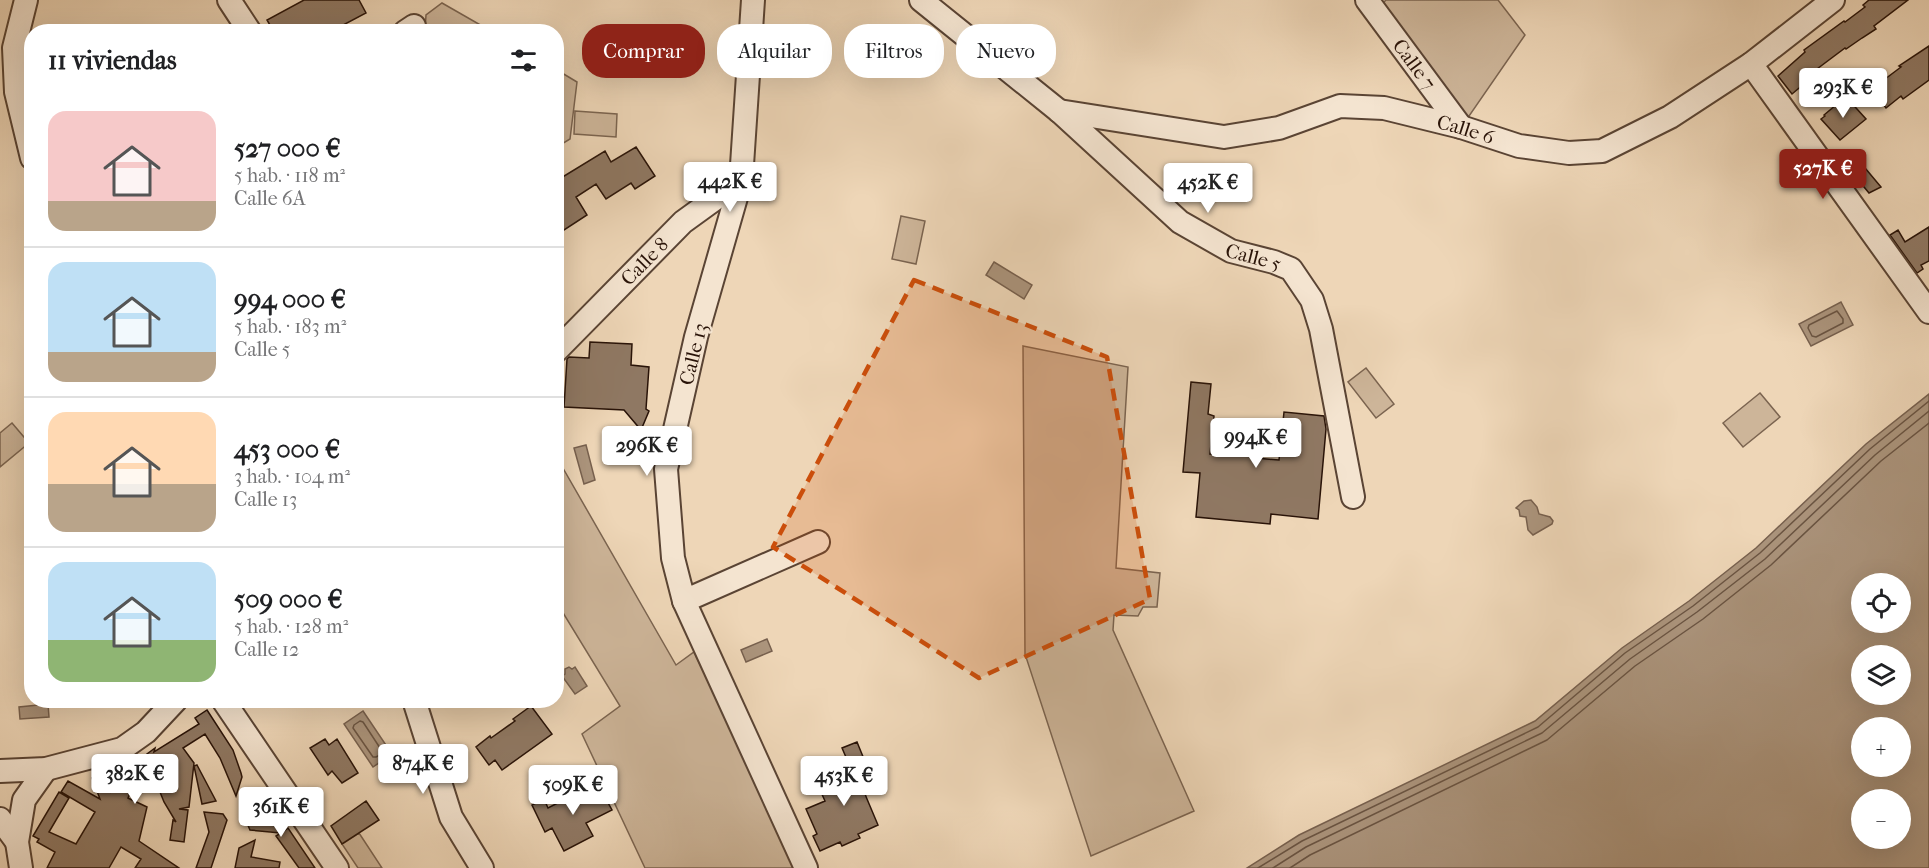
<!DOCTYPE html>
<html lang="es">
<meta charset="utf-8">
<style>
:root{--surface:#fff;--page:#f2f2f2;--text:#202124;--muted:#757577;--line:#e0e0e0;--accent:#8f2418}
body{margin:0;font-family:"IM FELL French Canon",serif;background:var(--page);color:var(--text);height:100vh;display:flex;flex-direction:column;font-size:22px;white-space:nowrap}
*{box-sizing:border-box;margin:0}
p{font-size:20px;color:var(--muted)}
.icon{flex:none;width:33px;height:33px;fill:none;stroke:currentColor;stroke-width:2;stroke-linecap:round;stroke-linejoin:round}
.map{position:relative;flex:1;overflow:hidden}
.side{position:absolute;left:24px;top:24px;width:540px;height:684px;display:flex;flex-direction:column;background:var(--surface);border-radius:24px;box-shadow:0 6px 24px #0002}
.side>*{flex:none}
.banner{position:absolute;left:582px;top:24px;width:570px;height:54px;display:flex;gap:12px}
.fabs{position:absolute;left:1851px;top:573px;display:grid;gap:12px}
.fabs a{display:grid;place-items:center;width:60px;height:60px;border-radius:50%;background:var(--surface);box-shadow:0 6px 24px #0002;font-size:30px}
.price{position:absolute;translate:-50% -51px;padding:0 14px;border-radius:6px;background:#fff;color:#222;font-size:20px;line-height:39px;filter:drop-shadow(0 2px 3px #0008)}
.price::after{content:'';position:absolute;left:50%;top:36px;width:18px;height:14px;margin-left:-9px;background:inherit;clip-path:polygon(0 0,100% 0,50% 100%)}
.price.active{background:var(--accent);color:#fff}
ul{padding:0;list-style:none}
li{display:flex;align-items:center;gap:18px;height:150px;padding:0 24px}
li+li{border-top:2px solid var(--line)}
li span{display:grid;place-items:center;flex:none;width:168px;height:120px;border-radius:18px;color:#555}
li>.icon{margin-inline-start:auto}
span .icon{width:72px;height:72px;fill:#fffc;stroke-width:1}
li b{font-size:26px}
h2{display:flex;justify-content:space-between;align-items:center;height:72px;padding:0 24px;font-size:26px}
.pill{padding:0 21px;border-radius:24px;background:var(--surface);box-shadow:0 6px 24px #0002;font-size:21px;line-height:54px}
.pill.active{background:var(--accent);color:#fff}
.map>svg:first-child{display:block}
.green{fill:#cdb599;stroke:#7b6450;stroke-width:1.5}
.water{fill:#ab947c;stroke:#77604e;stroke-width:1.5;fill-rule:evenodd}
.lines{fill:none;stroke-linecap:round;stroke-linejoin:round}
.shore{stroke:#6a5442;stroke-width:1.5}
.building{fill:#8f7863;stroke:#291308;stroke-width:1.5}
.minor-casing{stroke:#5a4434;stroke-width:26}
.minor{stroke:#f4e4d0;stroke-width:22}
.marked{fill:#cb4e0b;fill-opacity:0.2;stroke:#cb4e0b;stroke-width:4.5;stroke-dasharray:12 8;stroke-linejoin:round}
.labels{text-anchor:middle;stroke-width:4.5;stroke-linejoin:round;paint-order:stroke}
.street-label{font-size:20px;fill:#291308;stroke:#f4e4d0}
</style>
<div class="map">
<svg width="1929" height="868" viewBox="0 0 1929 868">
<rect width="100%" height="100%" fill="#eed6b7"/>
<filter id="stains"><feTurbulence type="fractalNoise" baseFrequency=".00333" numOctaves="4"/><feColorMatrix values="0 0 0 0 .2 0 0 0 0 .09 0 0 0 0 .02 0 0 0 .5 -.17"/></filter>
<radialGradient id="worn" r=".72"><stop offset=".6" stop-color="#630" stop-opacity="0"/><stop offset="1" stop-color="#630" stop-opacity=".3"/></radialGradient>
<path class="green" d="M 1386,0 L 1498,0 L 1525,35 L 1467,119 L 1383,3 Z
M 442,3 L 491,31 L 425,31 L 426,15 Z
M 557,70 L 577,82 L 570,139 L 557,147 Z
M 575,111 L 617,114 L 616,137 L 574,134 Z
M 901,216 L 925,221 L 916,264 L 892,259 Z
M 1023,346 L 1128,367 L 1116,568 L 1160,573 L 1157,607 L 1143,607 L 1138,616 L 1114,615 L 1113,630 L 1194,811 L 1091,856 L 1025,654 Z
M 1366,368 L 1394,404 L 1376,418 L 1348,382 Z
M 1760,393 L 1780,417 L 1743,447 L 1723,423 Z
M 12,423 L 29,443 L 0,467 L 0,433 Z
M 556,456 L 676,665 L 694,652 L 797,868 L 645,868 L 582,734 L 620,706 L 557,603 Z
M 359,833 L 382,868 L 358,868 L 342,844 Z"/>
<path class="water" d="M 994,262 L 1032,285 L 1024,299 L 986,275 Z
M 1841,302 L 1853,325 L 1811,346 L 1799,324 Z
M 1929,394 L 1929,868 L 1247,868 L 1299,835 L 1535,721 L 1622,648 L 1689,601 L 1756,548 L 1866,444 ZM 1862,584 L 1900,584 L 1900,622 L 1862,622 ZM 1862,656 L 1900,656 L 1900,694 L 1862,694 ZM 1862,728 L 1900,728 L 1900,766 L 1862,766 ZM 1862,800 L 1900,800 L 1900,838 L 1862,838 Z
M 586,445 L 595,480 L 584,484 L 574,448 Z
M 1531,500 L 1537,507 L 1539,514 L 1550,517 L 1553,521 L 1552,524 L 1533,535 L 1528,530 L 1526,517 L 1520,516 L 1519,510 L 1516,508 L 1524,501 Z
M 767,639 L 772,651 L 746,662 L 741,650 Z
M 569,667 L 572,669 L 575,667 L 587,686 L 575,694 L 562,676 L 565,674 L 565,669 Z
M 48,704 L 49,717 L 20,719 L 19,707 Z
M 363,711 L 392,754 L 373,767 L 344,724 Z"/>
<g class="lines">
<path class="shore" d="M 1837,311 L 1843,319 L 1843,323 L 1816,337 L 1812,336 L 1808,328 L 1809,325 Z
M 360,721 L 363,722 L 382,751 L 382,754 L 376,757 L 373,757 L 353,728 L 354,725 Z
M 1258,868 L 1302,841 L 1538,727 L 1625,653 L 1693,606 L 1760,553 L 1870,449 L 1929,401
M 1273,868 L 1306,847 L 1542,733 L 1630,659 L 1697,612 L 1765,559 L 1875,455 L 1929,411
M 1290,868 L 1310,855 L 1547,740 L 1635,666 L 1703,619 L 1771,565 L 1881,461 L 1929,423"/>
</g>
<path class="building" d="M 304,0 L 359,0 L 366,13 L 330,32 L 292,32 L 289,26 L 274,32 L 267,20 Z
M 1869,0 L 1908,0 L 1874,26 L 1876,29 L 1862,38 L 1846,49 L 1845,48 L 1817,69 L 1818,72 L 1792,94 L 1778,76 L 1805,52 L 1804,50 L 1844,21 L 1845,22 L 1865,7 L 1863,5 Z
M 1929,46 L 1929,80 L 1903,99 L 1901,96 L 1886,108 L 1872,89 L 1901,67 L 1899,66 Z
M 1847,98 L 1866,119 L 1840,140 L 1821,119 L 1825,116 L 1824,115 L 1842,100 L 1843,101 Z
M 636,147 L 655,176 L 635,189 L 631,183 L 606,199 L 596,184 L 576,197 L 587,215 L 561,232 L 556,225 L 556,181 L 605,151 L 611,162 Z
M 1860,162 L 1881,187 L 1869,193 L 1850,170 Z
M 1929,227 L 1929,261 L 1921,265 L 1923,269 L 1917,273 L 1890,235 L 1898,230 L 1905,242 Z
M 590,342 L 632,344 L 631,365 L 649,367 L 646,409 L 649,411 L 641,430 L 624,410 L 564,407 L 567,359 L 569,357 L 589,358 Z
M 1191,382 L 1211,384 L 1208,414 L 1214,416 L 1210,454 L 1236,456 L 1236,453 L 1256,455 L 1256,458 L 1279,460 L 1284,412 L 1324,416 L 1326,429 L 1318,519 L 1271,514 L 1270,524 L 1196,517 L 1200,473 L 1183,472 Z
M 531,706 L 552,734 L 502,770 L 495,760 L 489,765 L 476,747 L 490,736 L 491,738 L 515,721 L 513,719 Z
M 207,710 L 233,750 L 241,773 L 242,777 L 236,796 L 220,758 L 205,734 L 183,748 L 194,763 L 189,807 L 179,809 L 188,810 L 184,842 L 170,840 L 173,820 L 176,822 L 164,802 L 154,777 L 152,784 L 143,769 L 133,785 L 128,798 L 147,807 L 139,841 L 179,868 L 135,868 L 141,859 L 121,847 L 109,868 L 47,868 L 55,852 L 37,842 L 39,839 L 33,836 L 59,792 L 69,798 L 49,832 L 76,844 L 95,812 L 61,792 L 68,781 L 100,799 L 92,778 L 104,773 L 111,792 L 128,768 L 155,748 L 154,752 L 199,724 L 195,718 Z
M 325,739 L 329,745 L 337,739 L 358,773 L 342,783 L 332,771 L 328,775 L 310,748 Z
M 857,742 L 866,764 L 863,766 L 874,790 L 865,794 L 867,799 L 878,825 L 858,834 L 860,838 L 842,846 L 840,842 L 820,851 L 813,836 L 817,834 L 806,809 L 825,801 L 821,792 L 834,786 L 838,794 L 858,785 L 842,748 Z
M 197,765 L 216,801 L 202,804 L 194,766 Z
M 597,783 L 612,810 L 586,823 L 593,836 L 564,851 L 552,828 L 545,832 L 532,805 L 544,799 L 548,808 Z
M 366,801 L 379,820 L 342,844 L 331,826 Z
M 204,812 L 223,814 L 227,820 L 211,868 L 196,868 L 209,832 Z
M 276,812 L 283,832 L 288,828 L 315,868 L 299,868 L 276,836 L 281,833 L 250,830 L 244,816 L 263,818 Z
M 255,840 L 251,857 L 280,862 L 279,868 L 235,868 L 239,848 Z"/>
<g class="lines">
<g class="minor-casing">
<g id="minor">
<path d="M 26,0 L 14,48 L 16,92 L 32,158"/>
<path d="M 229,0 L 250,32"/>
<path id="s1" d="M 921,0 L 1059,111 L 1180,222 L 1231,251 L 1274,262 L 1291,269 L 1312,300 L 1321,329 L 1353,497"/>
<path id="s2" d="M 1367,0 L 1461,127"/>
<path d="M 405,32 L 414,26"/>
<path d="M 1751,64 L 1929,312"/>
<path id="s3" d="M 1059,111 L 1224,137 L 1279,128 L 1340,106 L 1384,108 L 1461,127 L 1519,146 L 1569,153 L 1602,151 L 1670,117 L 1751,64 L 1833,0"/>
<path d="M 741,180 L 696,337 L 666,469 L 673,558 L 684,601 L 818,542"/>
<path id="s4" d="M 556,351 L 683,222 L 741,180 L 753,0"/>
<path d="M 684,601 L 806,868"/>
<path d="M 223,700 L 337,868"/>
<path d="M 414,700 L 451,817 L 482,868"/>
<path d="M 0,771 L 46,769 L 122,749 L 146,732 L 176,700"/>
<path d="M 0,819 L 17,842"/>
<path d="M 21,868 L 17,842 L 24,800 L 46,769"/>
</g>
</g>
<use href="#minor" class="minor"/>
</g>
<path class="marked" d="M 914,280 L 1107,357 L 1150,599 L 979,678 L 773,547 Z"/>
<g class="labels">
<g class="street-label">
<text dy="7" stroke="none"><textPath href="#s2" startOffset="80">Calle 7</textPath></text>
<text dy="7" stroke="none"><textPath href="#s3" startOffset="416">Calle 6</textPath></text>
<text dy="7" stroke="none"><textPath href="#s1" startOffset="423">Calle 5</textPath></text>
<text dy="7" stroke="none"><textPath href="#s4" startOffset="126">Calle 8</textPath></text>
<text transform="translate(693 354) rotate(-76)" y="7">Calle 13</text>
</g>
</g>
<rect width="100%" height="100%" filter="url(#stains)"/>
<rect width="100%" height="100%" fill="url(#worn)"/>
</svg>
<div class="fabs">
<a><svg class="icon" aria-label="locate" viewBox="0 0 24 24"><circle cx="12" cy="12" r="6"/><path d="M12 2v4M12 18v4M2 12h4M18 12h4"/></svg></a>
<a><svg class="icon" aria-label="layers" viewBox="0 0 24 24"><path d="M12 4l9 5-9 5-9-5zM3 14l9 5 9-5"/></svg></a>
<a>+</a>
<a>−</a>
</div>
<b class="price" style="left:1843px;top:119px">293K €</b>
<b class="price active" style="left:1823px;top:200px">527K €</b>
<b class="price" style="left:730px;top:213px">442K €</b>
<b class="price" style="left:1208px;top:214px">452K €</b>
<b class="price" style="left:1256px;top:469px">994K €</b>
<b class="price" style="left:647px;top:477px">296K €</b>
<b class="price" style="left:423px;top:795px">874K €</b>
<b class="price" style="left:135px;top:805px">382K €</b>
<b class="price" style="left:844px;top:807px">453K €</b>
<b class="price" style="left:573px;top:816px">509K €</b>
<b class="price" style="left:281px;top:838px">361K €</b>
<div class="banner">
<a class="pill active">Comprar</a>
<a class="pill">Alquilar</a>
<a class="pill">Filtros</a>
<a class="pill">Nuevo</a>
</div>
<section class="side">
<h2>11 viviendas<svg class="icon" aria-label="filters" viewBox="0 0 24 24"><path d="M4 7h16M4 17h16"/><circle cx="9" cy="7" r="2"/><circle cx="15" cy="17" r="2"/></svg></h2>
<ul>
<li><span style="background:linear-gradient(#f6c9c9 75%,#b9a48a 0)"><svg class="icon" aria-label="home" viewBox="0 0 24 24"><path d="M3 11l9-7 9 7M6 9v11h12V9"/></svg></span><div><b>527 000 €</b><p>5 hab. · 118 m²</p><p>Calle 6A</p></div></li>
<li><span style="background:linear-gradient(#bfe0f5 75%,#b9a48a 0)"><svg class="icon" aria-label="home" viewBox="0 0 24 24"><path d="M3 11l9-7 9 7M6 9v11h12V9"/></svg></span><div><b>994 000 €</b><p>5 hab. · 183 m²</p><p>Calle 5</p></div></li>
<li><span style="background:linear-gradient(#ffd9b3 60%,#b9a48a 0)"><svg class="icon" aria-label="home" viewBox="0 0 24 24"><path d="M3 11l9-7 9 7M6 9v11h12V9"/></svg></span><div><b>453 000 €</b><p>3 hab. · 104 m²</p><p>Calle 13</p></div></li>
<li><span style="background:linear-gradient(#bfe0f5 65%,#8fb573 0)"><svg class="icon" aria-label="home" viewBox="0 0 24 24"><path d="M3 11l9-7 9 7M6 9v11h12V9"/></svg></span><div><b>509 000 €</b><p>5 hab. · 128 m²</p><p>Calle 12</p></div></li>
</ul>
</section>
</div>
